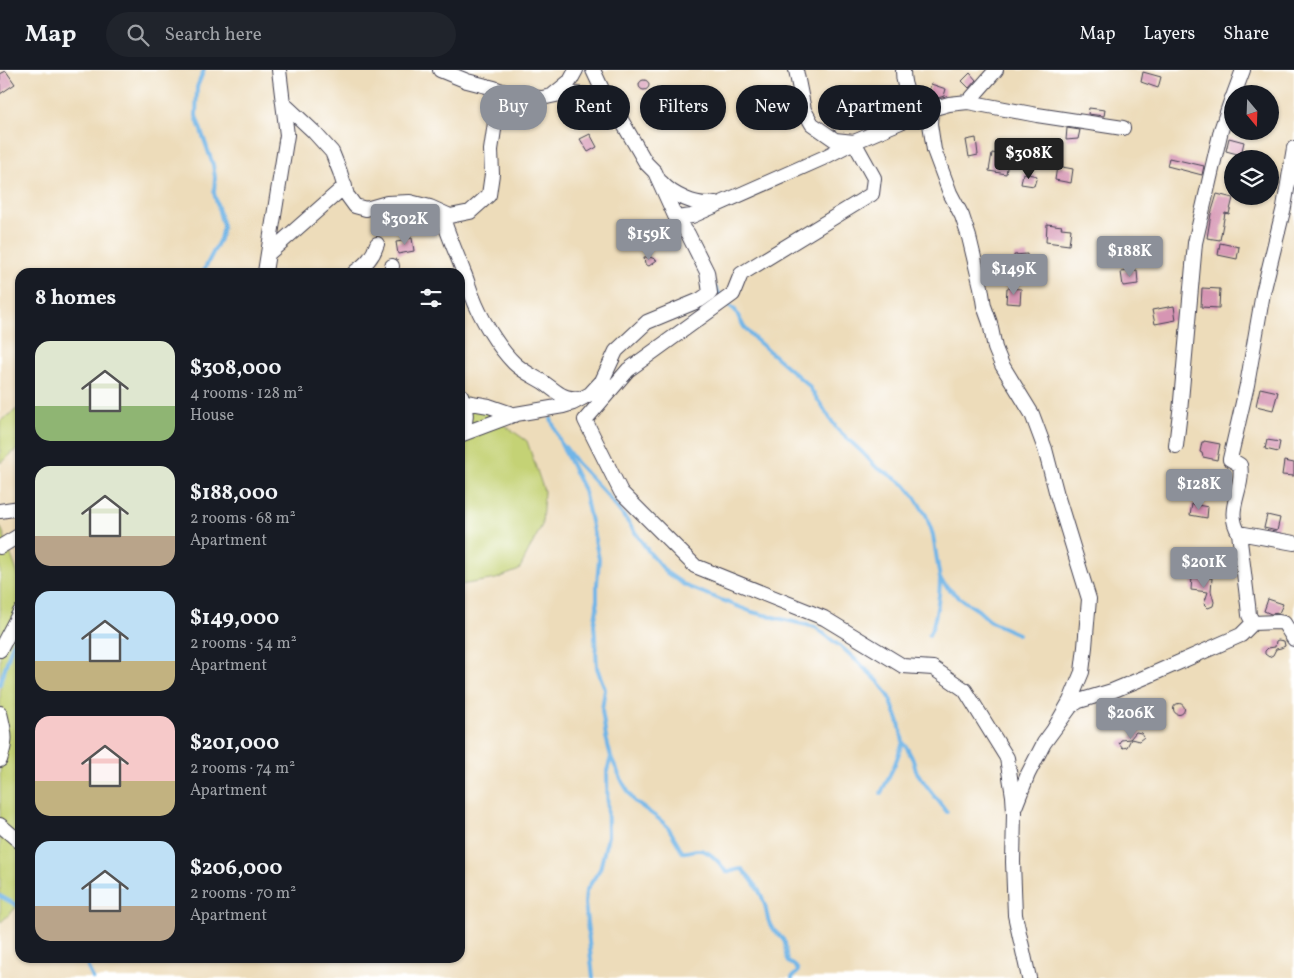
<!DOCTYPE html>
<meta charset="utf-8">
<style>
:root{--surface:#171b24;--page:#20242c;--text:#f1f3f6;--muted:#9ea1a6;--line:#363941;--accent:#8c9099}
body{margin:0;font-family:Vollkorn,serif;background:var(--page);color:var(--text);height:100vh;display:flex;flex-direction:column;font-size:19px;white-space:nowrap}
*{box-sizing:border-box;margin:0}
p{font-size:16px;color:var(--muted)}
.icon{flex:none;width:28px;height:28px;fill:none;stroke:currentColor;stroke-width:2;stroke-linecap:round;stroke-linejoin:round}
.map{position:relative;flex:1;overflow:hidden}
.side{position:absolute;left:15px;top:198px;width:450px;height:695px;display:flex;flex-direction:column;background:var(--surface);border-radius:15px;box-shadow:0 1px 4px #0004}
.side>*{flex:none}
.guide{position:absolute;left:480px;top:15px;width:475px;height:45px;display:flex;gap:10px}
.needle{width:32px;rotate:161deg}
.tools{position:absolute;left:1224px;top:15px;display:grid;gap:10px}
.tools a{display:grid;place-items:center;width:55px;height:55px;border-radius:50%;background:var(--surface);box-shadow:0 1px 4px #0004;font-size:25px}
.price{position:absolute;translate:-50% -42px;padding:0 11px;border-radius:5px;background:var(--accent);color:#fff;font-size:16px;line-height:32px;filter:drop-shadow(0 1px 2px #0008)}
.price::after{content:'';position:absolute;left:50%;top:30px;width:15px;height:11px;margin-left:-8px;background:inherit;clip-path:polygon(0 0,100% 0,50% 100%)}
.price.current{background:#222;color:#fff}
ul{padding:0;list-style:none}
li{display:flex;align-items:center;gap:15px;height:125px;padding:0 20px}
li span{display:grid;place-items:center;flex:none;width:140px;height:100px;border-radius:15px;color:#555}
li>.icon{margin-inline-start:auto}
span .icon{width:60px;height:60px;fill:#fffc;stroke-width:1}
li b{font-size:21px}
h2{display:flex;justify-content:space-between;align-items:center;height:60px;padding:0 20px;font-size:21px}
.pill{padding:0 18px;border-radius:22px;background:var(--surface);box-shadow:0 1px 4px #0004;font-size:18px;line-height:45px}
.pill.current{background:var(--accent);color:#fff}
header{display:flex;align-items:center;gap:30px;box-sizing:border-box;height:70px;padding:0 25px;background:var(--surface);border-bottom:1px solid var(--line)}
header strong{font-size:24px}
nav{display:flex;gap:28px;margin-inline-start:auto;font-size:18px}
.search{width:350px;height:45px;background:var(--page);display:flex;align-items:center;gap:12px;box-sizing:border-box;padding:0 18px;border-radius:28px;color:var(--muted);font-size:19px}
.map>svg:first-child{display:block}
.green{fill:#c4d274;stroke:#737a58}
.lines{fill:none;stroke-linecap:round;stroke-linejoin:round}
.stream{stroke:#71b5e7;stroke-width:4}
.building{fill:#d695b3}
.street-casing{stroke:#403e4e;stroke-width:16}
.street{stroke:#fff;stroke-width:14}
</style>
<header>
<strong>Map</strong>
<div class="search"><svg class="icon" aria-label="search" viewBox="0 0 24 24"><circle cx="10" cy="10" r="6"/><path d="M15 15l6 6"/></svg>Search here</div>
<nav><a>Map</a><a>Layers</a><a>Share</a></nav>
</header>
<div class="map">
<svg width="1294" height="908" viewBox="0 0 1294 908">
<rect width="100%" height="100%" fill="#fff"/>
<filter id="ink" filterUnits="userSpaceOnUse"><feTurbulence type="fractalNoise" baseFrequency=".02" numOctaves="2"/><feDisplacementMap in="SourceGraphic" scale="10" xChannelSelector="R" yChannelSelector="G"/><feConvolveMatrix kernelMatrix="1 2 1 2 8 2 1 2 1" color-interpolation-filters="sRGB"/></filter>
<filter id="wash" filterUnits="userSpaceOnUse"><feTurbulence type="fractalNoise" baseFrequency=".0096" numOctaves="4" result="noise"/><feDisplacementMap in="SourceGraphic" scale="20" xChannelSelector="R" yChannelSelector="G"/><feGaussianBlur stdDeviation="1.12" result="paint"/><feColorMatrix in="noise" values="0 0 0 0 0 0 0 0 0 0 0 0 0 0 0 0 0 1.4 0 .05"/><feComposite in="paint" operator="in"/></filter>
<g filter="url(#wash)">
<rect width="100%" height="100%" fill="#eddcba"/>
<path class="green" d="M 460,324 L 527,371 L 544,421 L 542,455 L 519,500 L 496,509 L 460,515 Z
M 20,337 L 20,377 L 0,393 L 0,351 Z
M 0,457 L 2,460 L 20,510 L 20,834 L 0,853 Z"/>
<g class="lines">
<path class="stream" d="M 203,202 L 220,169 L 223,156 L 214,123 L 215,107 L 213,95 L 196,46 L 197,17 L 204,0
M 713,215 L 722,227
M 726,233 L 735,240 L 744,257 L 755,269 L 808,315 L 837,359 L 862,382 L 877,398 L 887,403 L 905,415 L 914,426 L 926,445 L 933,465 L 940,509 L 946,516 L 958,527 L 978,540 L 991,552 L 1018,564
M 551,349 L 561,374 L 584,420 L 595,470 L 599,489 L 597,514 L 597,538 L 594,554 L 596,580 L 597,598 L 605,619 L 602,640 L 606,667 L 611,687 L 623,713 L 634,731 L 659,749 L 668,757 L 678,774 L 682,782 C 688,783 692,780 698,780 C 710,780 720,793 726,802 C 732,802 736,799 742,799 C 752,809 761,821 765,835 C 767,843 767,851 772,858 C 776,863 783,867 785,873 C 786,880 785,886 788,892 L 795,896 L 798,900 L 797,903 L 793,906 L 792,908
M 565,377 L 576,392 L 606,424 L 625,448 L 649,482 L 667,503 L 686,516 L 752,542 L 815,557 L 846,581 L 878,611 L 889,626 L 899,653 L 903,672 L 907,678 L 913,690 L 916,701 L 926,715 L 947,742
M 929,565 C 936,553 940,523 940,509
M 0,614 L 15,566
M 881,723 L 895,694 L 903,672
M 0,826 L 20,837
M 86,888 L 88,898 L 93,908
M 593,908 L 585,834 L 586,821 L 600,799 L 608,766 L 607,701 L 611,687"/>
</g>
<g id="blocks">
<path class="building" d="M 6,1 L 15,14 L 0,24 L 0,4 Z
M 1143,2 L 1161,7 L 1158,18 L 1141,12 Z
M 970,3 L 976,10 L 969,18 L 962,11 Z
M639 15a5 5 0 1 1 10 0a5 5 0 1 1-10 0Z
M 931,14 L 946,19 L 944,26 L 932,30 L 927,27 Z
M 667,27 L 673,44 L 659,50 L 653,33 Z
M 1089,38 L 1105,40 L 1104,46 L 1088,44 Z
M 1067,58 L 1080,60 L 1078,69 L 1066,70 Z
M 590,64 L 597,77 L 588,82 L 580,69 Z
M 976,68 L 978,85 L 969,87 L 966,70 Z
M 1229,68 L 1244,72 L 1241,85 L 1226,81 Z
M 992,83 L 1009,86 L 1006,104 L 989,101 Z
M 1169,88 L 1204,96 L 1202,105 L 1167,96 Z
M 1057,96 L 1073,99 L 1071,113 L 1055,110 Z
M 1023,103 L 1037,106 L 1034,116 L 1021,114 Z
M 1217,124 L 1233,128 L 1229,144 L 1225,143 L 1220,170 L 1207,168 L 1211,144 Z
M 1047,154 L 1062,156 L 1061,158 L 1071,159 L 1069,175 L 1046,172 Z
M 412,168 L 414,181 L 398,184 L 396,172 L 403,171 L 402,169 Z
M 1220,173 L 1239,177 L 1237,189 L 1218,185 Z
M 1144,176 L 1154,176 L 1154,180 L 1159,180 L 1159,189 L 1144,189 Z
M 1027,184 L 1028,194 L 1014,194 L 1014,185 Z
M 644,187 L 650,187 L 657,190 L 649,196 L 645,194 Z
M 1137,200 L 1138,214 L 1123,216 L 1121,202 Z
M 1007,218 L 1021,219 L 1020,234 L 1006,233 Z
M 1202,218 L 1220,219 L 1219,238 L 1201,237 Z
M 1174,236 L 1176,250 L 1155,254 L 1152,240 Z
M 1260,318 L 1278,322 L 1273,340 L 1256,336 Z
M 1267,370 L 1280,372 L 1278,382 L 1265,379 Z
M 1204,371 L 1220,374 L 1217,390 L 1203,387 L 1202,383 L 1200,382 L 1202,372 L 1204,372 Z
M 1284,391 L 1294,393 L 1294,406 L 1282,405 Z
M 1192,434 L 1208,437 L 1207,448 L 1190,445 Z
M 1267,445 L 1280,448 L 1277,461 L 1264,458 Z
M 1192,507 L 1212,508 L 1211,521 L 1214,532 L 1213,536 L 1208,538 L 1204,534 L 1208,522 L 1191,520 Z
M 1268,529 L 1283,534 L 1279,543 L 1271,544 L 1264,541 Z
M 1278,570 L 1284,571 L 1285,576 L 1281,578 L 1276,579 L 1273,585 L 1269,587 L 1265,584 L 1265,581 L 1268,578 L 1275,577 L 1276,571 Z
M1173.5 639a5.5 5.5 0 1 1 11 0a5.5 5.5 0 1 1-11 0Z
M 1136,662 L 1141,663 L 1144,667 L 1139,671 L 1131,669 L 1127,677 L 1123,678 L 1119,673 L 1121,670 L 1130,669 Z"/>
</g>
</g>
<g filter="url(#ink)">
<use href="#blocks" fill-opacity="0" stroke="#403e4e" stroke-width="1"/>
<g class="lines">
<g class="street-casing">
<path id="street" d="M 279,0 L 283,33 L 313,61 L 332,82 L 340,102 L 347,125 L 355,136 L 366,139 L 387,133 L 410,132 L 430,137 L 450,146 L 470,142 L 489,125 L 492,104 L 491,80 L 495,53 L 494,18
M 440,0 L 467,11 L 494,18 L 519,27 L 542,28 L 565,23 L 588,25 L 607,30
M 593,0 L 607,30 L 616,41 L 646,93 L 655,102 L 676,148 L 692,146 L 823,88 L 854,72 L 931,39 L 949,34 L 968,32 L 1037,45 L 1123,58
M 796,0 L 804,40 L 812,54 L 835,70 L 854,72
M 903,0 C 903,23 911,31 931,39 L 930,54 L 934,80 L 950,123 L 962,146 L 969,167 L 981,217 L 984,236 L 990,253 L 995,278 L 1002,295 L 1032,344 L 1045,379 L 1057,425 L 1089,529 L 1085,577 L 1082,602 L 1070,631 L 1054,659
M 1234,24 L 1243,0
M 553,25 L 570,11 L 576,0
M 968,32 L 996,0
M 854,72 L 874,108 L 872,124 L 741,204 L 733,224 L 628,300 L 585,350 L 621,422 L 695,496 L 824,548 L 903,596 L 933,598 L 965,620 L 1007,688 L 1013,726 L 1014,742 L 1013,792 L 1015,845 L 1029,908
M 661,112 C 672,125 697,137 715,133
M 441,142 C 447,163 456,182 464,203 C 467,210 469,218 472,225 C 480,247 497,276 514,293 C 522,301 533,306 543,312 C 559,323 560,328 580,329
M 268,184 L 345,116
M 265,202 L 287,65 L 283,33
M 355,202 C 366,194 373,187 377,174
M 391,202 L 392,196
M 460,331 L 489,336 L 515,345
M 460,363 C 469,349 466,340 461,325
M 460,365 L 516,344 L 563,336 L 573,333 L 590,324 L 602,311 L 616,281 L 647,252 L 700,230 L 710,223 L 707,202 L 688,164 L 676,148
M 1176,376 L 1180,342 L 1195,173 L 1221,60 L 1232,28
M 0,441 L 20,438
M 1239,463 L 1294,473
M 0,477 L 20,465
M 1253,553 L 1249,545 L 1248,535 L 1239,463 C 1224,439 1245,419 1240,395 L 1230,389 L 1247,315 L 1263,223 L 1284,137 L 1294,78
M 0,580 L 20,542
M 0,643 C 5,665 7,668 0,690
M 1015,737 L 1028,704 L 1044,673 L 1071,636 L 1079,631 L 1112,621 L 1148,606 L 1241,565 L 1253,553 L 1279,552 L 1284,553 L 1294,569
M 0,755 L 20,772"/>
</g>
<use href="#street" class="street"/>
</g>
</g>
</svg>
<div class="tools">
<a><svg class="needle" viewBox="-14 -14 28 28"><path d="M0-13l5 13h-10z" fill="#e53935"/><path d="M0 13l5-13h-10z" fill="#9ea1a6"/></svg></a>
<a><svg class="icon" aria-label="layers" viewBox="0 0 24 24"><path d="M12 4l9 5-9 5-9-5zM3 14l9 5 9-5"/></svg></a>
</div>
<b class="price current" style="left:1029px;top:110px">$308K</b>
<b class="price" style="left:405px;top:176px">$302K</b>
<b class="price" style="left:649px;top:191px">$159K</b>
<b class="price" style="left:1130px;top:208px">$188K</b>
<b class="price" style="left:1014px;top:226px">$149K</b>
<b class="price" style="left:1199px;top:441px">$128K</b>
<b class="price" style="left:1204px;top:519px">$201K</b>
<b class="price" style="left:1131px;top:670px">$206K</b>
<div class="guide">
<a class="pill current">Buy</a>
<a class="pill">Rent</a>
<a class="pill">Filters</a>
<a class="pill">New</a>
<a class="pill">Apartment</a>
</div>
<section class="side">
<h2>8 homes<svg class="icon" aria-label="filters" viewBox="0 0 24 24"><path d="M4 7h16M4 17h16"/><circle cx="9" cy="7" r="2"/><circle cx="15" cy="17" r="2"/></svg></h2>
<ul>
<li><span style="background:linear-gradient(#dfe7d0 65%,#8fb573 0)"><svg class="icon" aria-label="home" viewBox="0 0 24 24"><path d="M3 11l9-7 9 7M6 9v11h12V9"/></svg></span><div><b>$308,000</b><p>4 rooms · 128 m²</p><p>House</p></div></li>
<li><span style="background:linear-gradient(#dfe7d0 70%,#b9a48a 0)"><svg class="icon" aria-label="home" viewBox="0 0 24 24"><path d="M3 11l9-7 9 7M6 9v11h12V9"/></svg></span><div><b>$188,000</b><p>2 rooms · 68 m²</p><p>Apartment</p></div></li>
<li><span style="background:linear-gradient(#bfe0f5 70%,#c2b280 0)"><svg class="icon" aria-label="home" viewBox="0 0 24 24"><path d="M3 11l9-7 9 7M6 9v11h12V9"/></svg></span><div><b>$149,000</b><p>2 rooms · 54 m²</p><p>Apartment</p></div></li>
<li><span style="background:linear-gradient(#f6c9c9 65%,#c2b280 0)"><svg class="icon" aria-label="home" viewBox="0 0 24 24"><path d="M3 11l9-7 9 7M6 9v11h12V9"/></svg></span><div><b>$201,000</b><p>2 rooms · 74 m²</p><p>Apartment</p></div></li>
<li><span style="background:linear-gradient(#bfe0f5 65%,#b9a48a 0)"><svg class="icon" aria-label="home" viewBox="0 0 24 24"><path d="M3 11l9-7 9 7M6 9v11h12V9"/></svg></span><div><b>$206,000</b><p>2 rooms · 70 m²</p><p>Apartment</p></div></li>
</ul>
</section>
</div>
